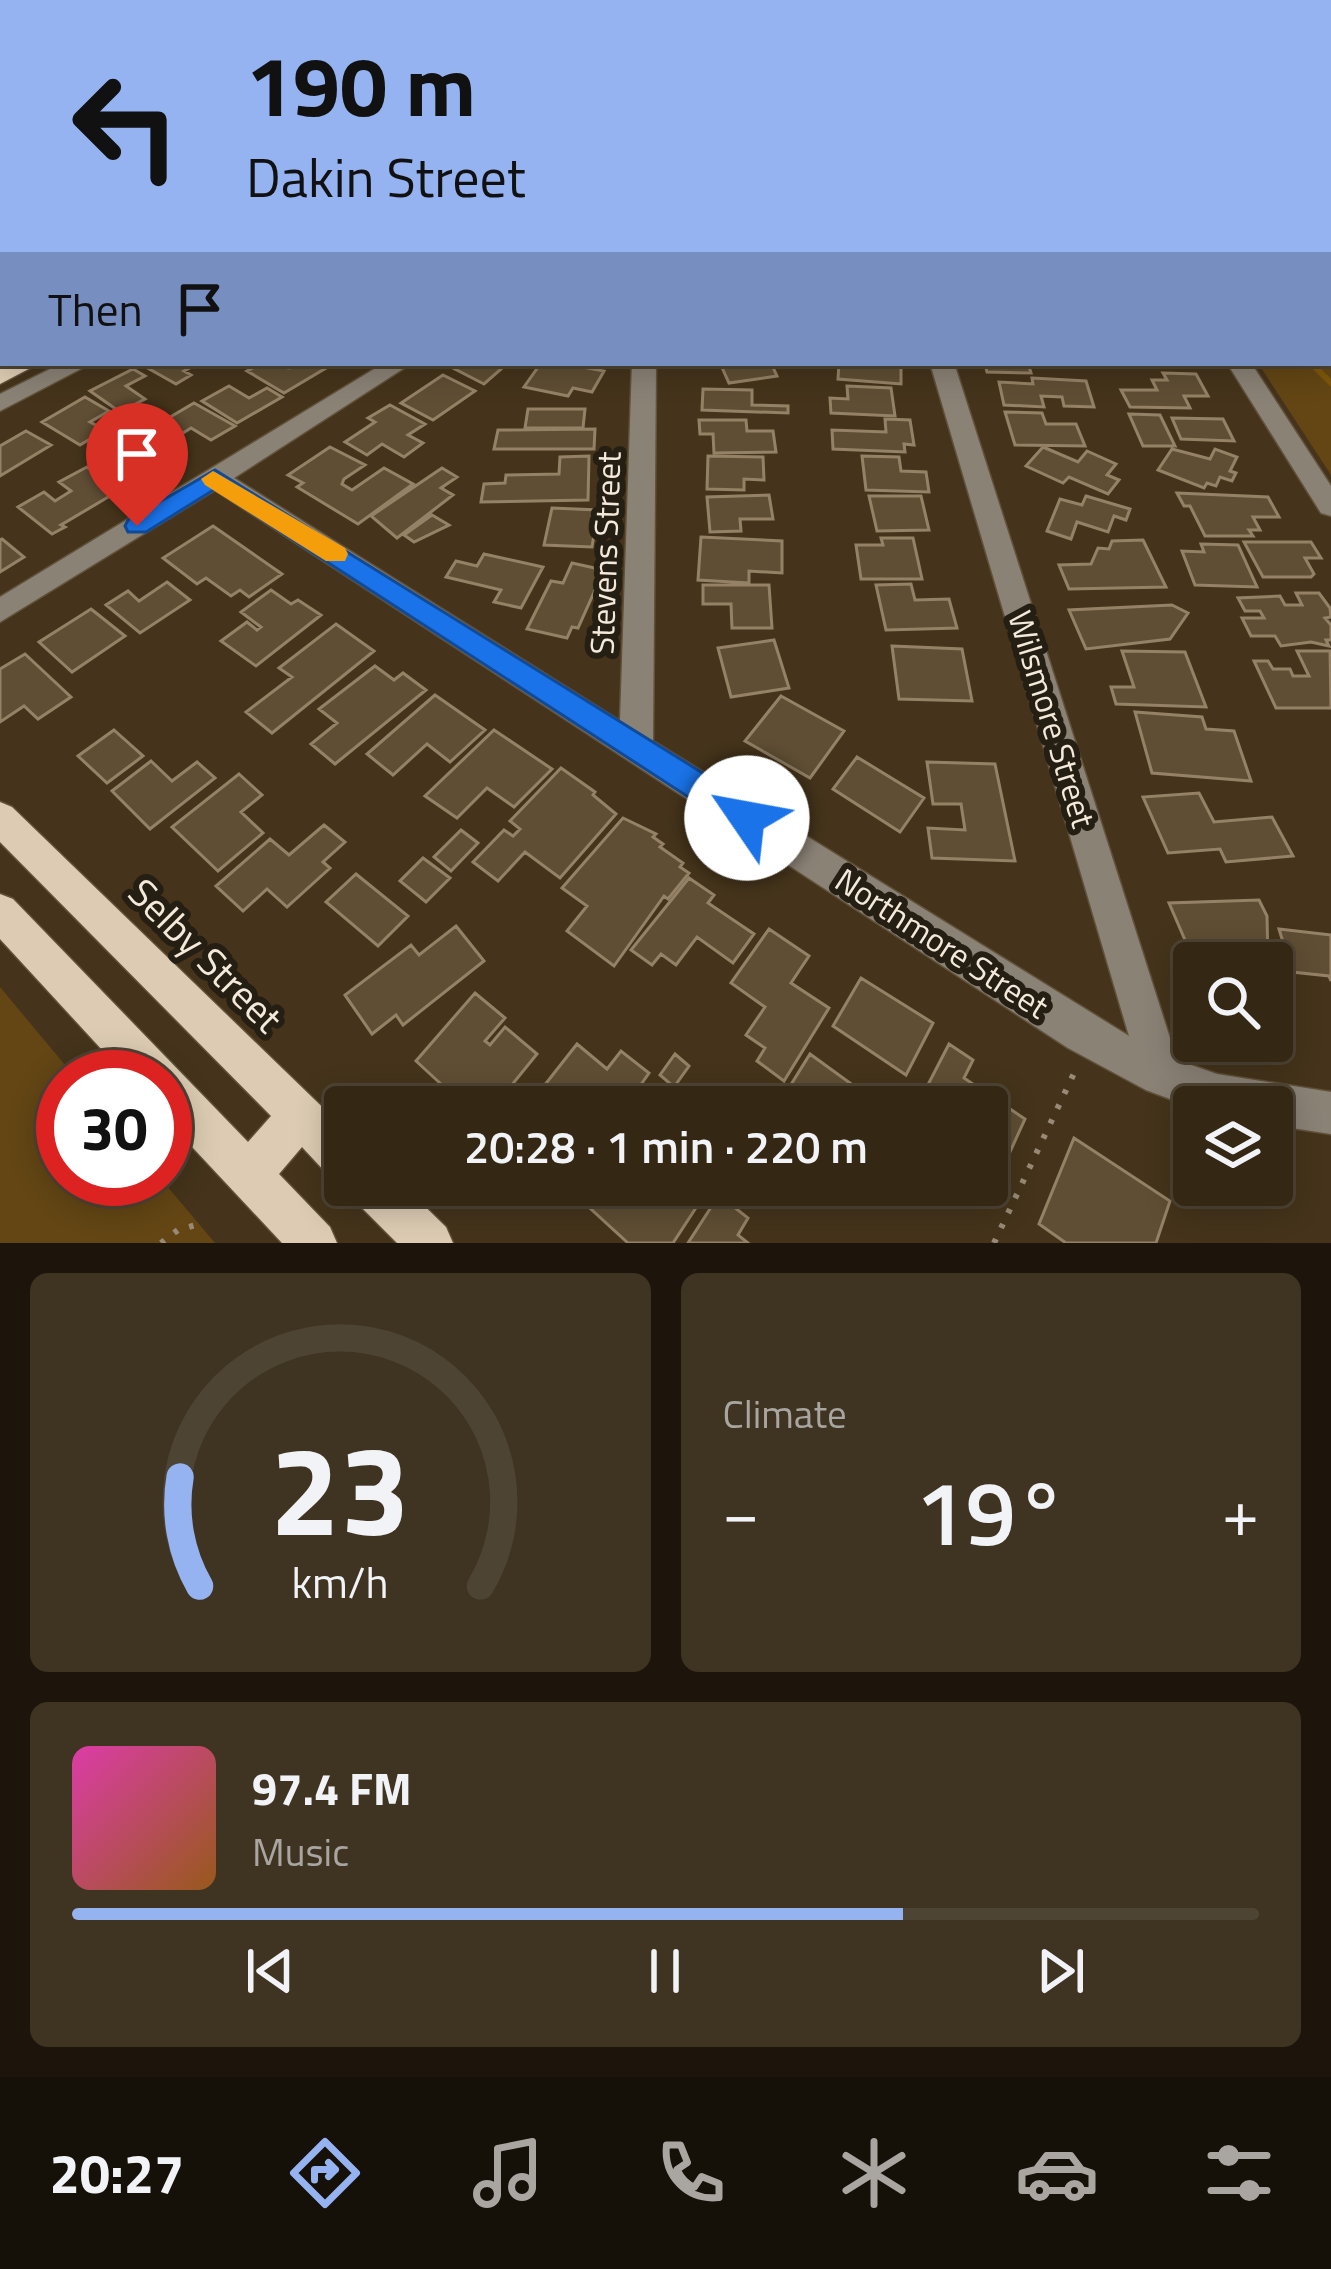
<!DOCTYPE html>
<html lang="en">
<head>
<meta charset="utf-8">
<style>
	body { margin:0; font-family:"Titillium Web",sans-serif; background:#3f3322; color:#f1f3f6; height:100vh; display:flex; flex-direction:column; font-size:45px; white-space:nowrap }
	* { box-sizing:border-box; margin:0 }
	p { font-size:39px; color:#a9a5a0 }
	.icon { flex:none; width:66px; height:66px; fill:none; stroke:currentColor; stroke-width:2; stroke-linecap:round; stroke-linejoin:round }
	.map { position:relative; height:1243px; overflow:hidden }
	.drawer { display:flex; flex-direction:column; gap:30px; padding:30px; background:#1d150b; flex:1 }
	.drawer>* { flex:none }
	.guide { position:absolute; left:0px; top:0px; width:1332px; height:366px; box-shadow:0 6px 30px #0003,0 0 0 3px #4e4434; background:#95b2f1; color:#111; overflow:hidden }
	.buttons { position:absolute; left:1173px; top:942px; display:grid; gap:24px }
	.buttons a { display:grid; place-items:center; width:120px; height:120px; border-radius:12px; background:#342714; box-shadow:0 6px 30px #0003,0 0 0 3px #4e4434; font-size:60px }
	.speed { position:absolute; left:36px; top:1050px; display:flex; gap:24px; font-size:60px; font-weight:700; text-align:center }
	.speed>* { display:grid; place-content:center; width:156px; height:156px; border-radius:50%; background:#342714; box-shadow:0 6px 30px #0003,0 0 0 3px #4e4434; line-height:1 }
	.speed .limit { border:18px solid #d22; background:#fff; color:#111 }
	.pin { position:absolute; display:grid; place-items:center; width:102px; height:102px; color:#fff; margin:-123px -51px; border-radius:50% 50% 50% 0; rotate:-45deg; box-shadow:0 0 12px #0007 }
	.pin .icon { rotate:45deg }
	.me { position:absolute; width:132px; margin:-66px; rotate:303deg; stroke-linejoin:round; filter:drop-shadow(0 0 9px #0008) }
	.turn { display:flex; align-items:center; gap:42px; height:252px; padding:0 48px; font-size:54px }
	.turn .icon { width:156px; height:156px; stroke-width:2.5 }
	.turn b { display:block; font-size:84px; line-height:102px }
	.then { display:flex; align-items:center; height:114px; padding:0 48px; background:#0003; gap:24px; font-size:45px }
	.big { font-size:90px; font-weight:600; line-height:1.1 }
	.drawer .tile { flex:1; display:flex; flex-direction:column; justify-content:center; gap:18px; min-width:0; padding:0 42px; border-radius:18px; background:#3f3322 }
	.drawer .dial { align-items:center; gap:0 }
	.dial svg { height:312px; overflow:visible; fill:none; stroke:#4e4434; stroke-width:7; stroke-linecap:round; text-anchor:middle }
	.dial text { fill:#f1f3f6; stroke:none }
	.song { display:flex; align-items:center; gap:36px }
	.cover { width:144px; height:144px; border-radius:18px; background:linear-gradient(135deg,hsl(320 70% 55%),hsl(30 70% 35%)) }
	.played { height:12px; border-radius:6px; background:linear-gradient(90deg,#95b2f1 70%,#4e4434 70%) }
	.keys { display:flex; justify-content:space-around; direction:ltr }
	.heat { display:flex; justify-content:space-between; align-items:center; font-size:66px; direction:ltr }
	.drawer .tiles { flex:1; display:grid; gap:30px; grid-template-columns:1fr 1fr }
	.tile:last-child { grid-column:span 2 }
	.trip { position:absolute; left:324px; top:1086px; width:684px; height:120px; border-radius:12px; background:#342714; box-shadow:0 6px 30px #0003,0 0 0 3px #4e4434; font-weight:600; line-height:120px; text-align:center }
	.dock { display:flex; height:192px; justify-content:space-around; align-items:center; background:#151008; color:#a9a5a0 }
	.dock .icon { width:84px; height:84px }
	.dock .active { color:#95b2f1 }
	.dock b { font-size:54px; color:#f1f3f6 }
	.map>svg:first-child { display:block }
</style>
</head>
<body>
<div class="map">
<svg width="1331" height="1243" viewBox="0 0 1331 1243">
	<rect width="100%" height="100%" fill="#45341b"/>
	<path fill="#634614" d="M1329,171l2,2v302l-73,-112h71z
		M0,987l75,90h-12v102h98l54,64h-215z"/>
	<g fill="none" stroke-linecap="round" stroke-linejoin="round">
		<path stroke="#7d560a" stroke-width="6" d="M1311,363l20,20"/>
	</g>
	<path fill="#5f4e34" stroke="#958266" stroke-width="3" d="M149,363l13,2 37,-2 -15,8 7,4 -15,9 -32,-18z
		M262,363l27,5 27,-5 10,5 -42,25 -37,-22z
		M464,363h44l-24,21 -29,-15z
		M541,363h20l43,8 -12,21 -19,-4 -5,8 -44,-9z
		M720,363h51l6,13 -48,7z
		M839,363h62v21l-63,-5z
		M1028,363l3,10 -44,-1 -2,-8z
		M133,369l12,7 -19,10 19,13 -25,13 -30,-21z
		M1163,373l33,1 12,22h-24l6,12 -60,-1 -9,-17h36l-5,-10h15z
		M443,375l32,16 -42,29 -32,-17z
		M1032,378l54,3 8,26 -30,-1 -2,-9 -21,-1 3,11 -40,-2 -5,-23 34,2z
		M229,386l20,12 18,-10 15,9 -45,26 -35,-22z
		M847,386l44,2 4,28 -64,-3 -1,-15 18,1z
		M703,389l49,1v15l36,1v7l-86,-3z
		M85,397l24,14 -19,11 15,8 -25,15 -38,-23z
		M194,403l41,23 -24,14 -20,-12 -16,10 -20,-12z
		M390,405l35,19 -17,11 15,8 -19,14 -22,-13 -15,11 -22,-13 30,-20 -7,-4z
		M528,409h57l-2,19h-58z
		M1005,412l37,1 4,11h30l9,22 -70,-1z
		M1129,414l31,1 15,31h-32z
		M1172,418l51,1 11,22 -53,-2z
		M885,419l25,1 4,25 -10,-1 1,8 -72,-3 -1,-19 54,2z
		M699,420h47l1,11h26l3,21 -62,1 -1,-19h-13z
		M595,429l-1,20h-100l4,-19z
		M26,431l25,14 -51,31v-30z
		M137,442l14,9 10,-6 20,13 -49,30 -34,-23z
		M330,447l35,18 -21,14 -2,5 10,6 32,-22 29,16 -55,40 -61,-37 6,-4 -15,-8z
		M1043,447l35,15 9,-11 29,13 -9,11 12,5 -11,14 -39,-17 -6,6 -37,-17z
		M1172,449l38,10 5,-10 22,8 -7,14 6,2 -4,8 -12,-4 -4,9 -9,-3 -3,5 -46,-18z
		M589,456l-1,44 -107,2 3,-18 21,-1 1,-8 53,-1 1,-17z
		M708,456l55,1 1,23 -20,-1v11l-37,-1z
		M862,456l37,1 2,14 25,1 3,20 -63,-2z
		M87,467l33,23 -59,35 4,2 -13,7 -34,-27 26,-15 11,9 16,-10 -12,-9z
		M442,468l15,9 -16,11 12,7 -56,43 -26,-22z
		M1177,493l91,4 11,20h-26l7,13h-11l4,6h-48l-15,-30h-6z
		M769,495l4,24h-33l1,12 -31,1 -3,-35z
		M869,496h52l8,34 -52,1z
		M1086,496l44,13 -4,11 -12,-4 -6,16 -31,-10 -6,17 -24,-8 13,-32 22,6z
		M552,508l46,2 -6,37 -48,-2z
		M432,515l17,10 -35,17 -10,-7z
		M213,526l69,48 -33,23 -9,-7 -9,6 -25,-18 -9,6 -34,-26z
		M701,537l81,4v32l-33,-2v12l-51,-3z
		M881,538h32l9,41h-61l-5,-34h27z
		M2,539l22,18 -24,15v-32z
		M1143,540l23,47 -97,2 -10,-24 32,-1 7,-16 11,1 3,-8z
		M1244,542h67l10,16h-16l9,16 -3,3h-48z
		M1201,544l37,1 19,42 -62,-2 -13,-34 22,1z
		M484,554l59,13 -22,41 -27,-6 7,-12 -55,-13 10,-16 21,5z
		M572,563l32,7 -26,58 -6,-1 -5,11 -40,-9 24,-48 12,2z
		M167,582l23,18 -50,33 -34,-28 22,-14 11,10z
		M911,584l4,16 34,-1 8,29 -71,2 -10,-45z
		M703,585h66l3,43h-40l-1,-24h-28z
		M271,590l20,14 7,-4 23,15 -65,51 -35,-25 26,-19 10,8 4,-3 -20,-15z
		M1296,593h23l11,15 1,9 -6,1 6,7v15h-5l3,6 -18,-4 -30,4 -6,-10h-24l-9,-18h22l-4,-7h-15l-7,-13 42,-2 5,9h17z
		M1172,605l16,8 -18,26 -84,10 -17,-39z
		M91,609l34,27 -53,36 -33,-30z
		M336,624l38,27 -102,82 -26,-21 46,-35 -13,-9z
		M774,640l15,48 -58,9 -13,-49z
		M892,646l70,3 10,52 -73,-2z
		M1122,651l63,1 21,55 -90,-3 -5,-17h23z
		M1297,651h33l1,57h-55l-22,-47h14l5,8h17l3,7h16z
		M25,654l46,43 -33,22 -14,-13 -24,16v-53z
		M375,666l19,14 9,-7 23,17 -91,74 -24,-20 26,-21 -18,-14z
		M435,695l50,35 -35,32 -23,-18 -34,31 -26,-21z
		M781,696l63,35 -34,47 -65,-37z
		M1135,712l67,5 4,12 28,2 17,50 -99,-8z
		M114,730l29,26 -36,27 -29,-27z
		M494,730l58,39 -38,38 -27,-19 -30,30 -32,-22z
		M857,757l67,41 -24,34 -67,-43z
		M151,761l21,20 25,-19 18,16 -65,51 -38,-38z
		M927,762l68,2 20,97 -83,-3 -4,-30 37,2 -4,-26h-28z
		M561,768l34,24 -2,3 23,19 -56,64 -35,-26 -27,29 -25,-19 31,-32 9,6 7,-7 -10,-8z
		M239,774l23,21 -21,17 22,21 -45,38 -46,-44z
		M1199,793l15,29 58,-5 21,39 -67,6 -6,-13 -52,4 -25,-56z
		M623,818l33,16 -3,3 10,7 -3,3 23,16 -3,4 9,6 -21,26 -4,-3 -50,70 -47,-35 20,-25 -25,-18z
		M324,825l21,17 -22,20 7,6 -43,39 -20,-18 -24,22 -27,-25 54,-47 19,16z
		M461,830l17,13 -27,28 -17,-14z
		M423,858l27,20 -24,24 -26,-21z
		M356,874l52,42 -30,30 -52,-44z
		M689,878l25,17 -6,8 46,31 -21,29 -36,-26 -21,28 -15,-11 -9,11 -21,-15z
		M1259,900l8,16 1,47h-74v12l-3,-21 -22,-51z
		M456,926l28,35 -81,64 -7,-10 -24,19 -27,-39 66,-50 8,10z
		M769,929l40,27 -18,27 38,25 -45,73 -27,-20 8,-13 -19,-13 19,-28 -34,-24z
		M1279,929l52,6v46l-2,-5 -37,-4z
		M861,978l72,45 -27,52 -73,-49z
		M475,993l30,25 -20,23 5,4 15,-18 32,27 -39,48 -6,-6 -9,11h-17l-50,-46z
		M577,1044l30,25 14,-18 28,22 -24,34h-81l-8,-11z
		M949,1044l24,16 -9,18 61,41 -31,68 -7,-5v-75h-61l-7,-5z
		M675,1054l14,12 -15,21 -14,-12z
		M810,1054l73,53h-106z
		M1074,1138l96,63 -14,42h-90l-27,-19z
		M590,1185h99l14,12 -30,46h-45l-48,-44z
		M719,1195l29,23 -10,17 10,8h-60z"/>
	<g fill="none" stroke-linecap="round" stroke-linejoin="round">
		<g stroke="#61513a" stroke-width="3">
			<path id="minor" d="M13,0h20l2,3h-20z
				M157,0h21l2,3h-21z
				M302,0h22l2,3h-22z
				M447,0h23l2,3h-23z
				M553,0h19l-21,3z
				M590,0h24l2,3h-24z
				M664,0h18l-20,3z
				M1161,0h26l2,3h-26z
				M1329,9h2l-2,9z
				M1329,66l2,1v11l-2,-1z
				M1329,158h2v12h-2z
				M62,363h30l-92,48v-17z
				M384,363h28l-178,115 386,243 12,-358h24l-3,378 476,295 -199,-673h24l223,697 40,14 114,18v42l-59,-9v-18l-78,1 -48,-18 -78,-42 -853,-558 -215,132v-25z
				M1227,363h24l80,123v30l-10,-3z"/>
		</g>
		<g stroke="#61513a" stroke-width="3">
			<path id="major" d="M702,0h19l-21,3z
				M741,0h18l-20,3z
				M3,332v14l-3,1v-14z
				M10,363h30l-40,21v-16z
				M0,802l12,5 333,322v53l-16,-6 -27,-29 -23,27 51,53 7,16h-55l-117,-125v-41h-38l-127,-138v-45l13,5 235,243 23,-26 -271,-274z
				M349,1185h54l43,42 7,16h-56l-42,-42z"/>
		</g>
		<path stroke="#988a76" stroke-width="3" stroke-dasharray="1.5 4.5" stroke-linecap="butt" d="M787,0l12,3"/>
		<path stroke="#988a76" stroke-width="6" stroke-dasharray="4.5 12" stroke-linecap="butt" d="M161,1243l17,-13 21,-6
			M994,1243l82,-174"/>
		<use href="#minor" fill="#8b8276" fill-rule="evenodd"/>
		<use href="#major" fill="#ddccb3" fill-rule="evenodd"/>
	</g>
	<path fill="#1a73e8" stroke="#114b97" stroke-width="3" d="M215,470l544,338 4,10 -4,10 -12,4 -11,-4 -521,-339 -69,43h-18l-3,-6 3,-6z"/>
	<path fill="#f59e0b" d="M213,471l132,77 3,6 -3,7h-19l-121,-76 -4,-6z"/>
	<g text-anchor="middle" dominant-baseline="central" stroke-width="12" stroke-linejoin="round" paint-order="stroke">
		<g font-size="33" fill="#f4eadb" stroke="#251e12">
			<text transform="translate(605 553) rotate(-88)">Stevens Street</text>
			<text transform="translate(1052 719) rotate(73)">Wilsmore Street</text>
			<text transform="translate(942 943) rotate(33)">Northmore Street</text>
		</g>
		<g font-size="39" fill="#f4eadb" stroke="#251e12">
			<text transform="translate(206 955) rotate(45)">Selby Street</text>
		</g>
	</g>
</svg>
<div class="buttons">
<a><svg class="icon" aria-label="search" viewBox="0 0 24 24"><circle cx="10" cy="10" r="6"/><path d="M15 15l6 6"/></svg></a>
<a><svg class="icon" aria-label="layers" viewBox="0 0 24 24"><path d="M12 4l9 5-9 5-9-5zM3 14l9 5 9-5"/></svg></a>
</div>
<div class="speed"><div class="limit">30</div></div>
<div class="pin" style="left:137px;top:526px;background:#d93025"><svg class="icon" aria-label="arrive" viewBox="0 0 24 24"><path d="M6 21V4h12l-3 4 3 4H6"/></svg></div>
<svg class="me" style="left:747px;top:818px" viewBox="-20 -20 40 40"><circle r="19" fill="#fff"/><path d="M0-13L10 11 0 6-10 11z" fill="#1a73e8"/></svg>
<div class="trip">20:28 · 1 min · 220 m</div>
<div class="guide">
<div class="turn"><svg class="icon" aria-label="left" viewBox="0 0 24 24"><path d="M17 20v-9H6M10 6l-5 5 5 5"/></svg><div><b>190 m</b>Dakin Street</div></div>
<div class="then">Then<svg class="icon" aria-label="arrive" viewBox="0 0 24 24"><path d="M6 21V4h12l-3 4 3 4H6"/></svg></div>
</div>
</div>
<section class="drawer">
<div class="tiles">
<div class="tile dial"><svg viewBox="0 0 100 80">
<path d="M14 69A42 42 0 1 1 86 69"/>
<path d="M14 69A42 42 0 0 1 9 41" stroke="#95b2f1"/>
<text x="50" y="56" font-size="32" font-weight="700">23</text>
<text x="50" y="72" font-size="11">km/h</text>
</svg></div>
<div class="tile"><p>Climate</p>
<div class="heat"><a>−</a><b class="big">19°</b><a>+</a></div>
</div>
<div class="tile">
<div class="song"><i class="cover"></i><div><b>97.4 FM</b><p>Music</p></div></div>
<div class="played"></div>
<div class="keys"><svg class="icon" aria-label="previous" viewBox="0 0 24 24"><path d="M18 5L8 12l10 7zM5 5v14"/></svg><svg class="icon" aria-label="pause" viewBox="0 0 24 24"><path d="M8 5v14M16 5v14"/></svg><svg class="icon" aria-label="next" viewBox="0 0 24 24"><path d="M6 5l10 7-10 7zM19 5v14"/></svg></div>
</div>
</div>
</section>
<nav class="dock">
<b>20:27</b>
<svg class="icon active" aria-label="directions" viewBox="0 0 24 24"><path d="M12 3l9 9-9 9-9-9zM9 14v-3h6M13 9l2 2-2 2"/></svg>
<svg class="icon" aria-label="music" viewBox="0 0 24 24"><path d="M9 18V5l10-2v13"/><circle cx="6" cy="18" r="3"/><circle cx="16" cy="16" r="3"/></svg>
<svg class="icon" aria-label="phone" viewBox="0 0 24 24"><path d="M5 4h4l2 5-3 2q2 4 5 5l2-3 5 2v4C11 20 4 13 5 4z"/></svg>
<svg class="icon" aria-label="climate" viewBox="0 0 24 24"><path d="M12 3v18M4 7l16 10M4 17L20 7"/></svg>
<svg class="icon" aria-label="car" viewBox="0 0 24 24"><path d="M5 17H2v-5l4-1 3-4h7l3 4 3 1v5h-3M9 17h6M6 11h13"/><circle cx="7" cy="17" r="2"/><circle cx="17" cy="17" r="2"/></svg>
<svg class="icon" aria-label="filters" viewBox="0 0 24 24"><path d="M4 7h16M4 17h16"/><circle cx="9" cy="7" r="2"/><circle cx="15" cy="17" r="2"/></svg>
</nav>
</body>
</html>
